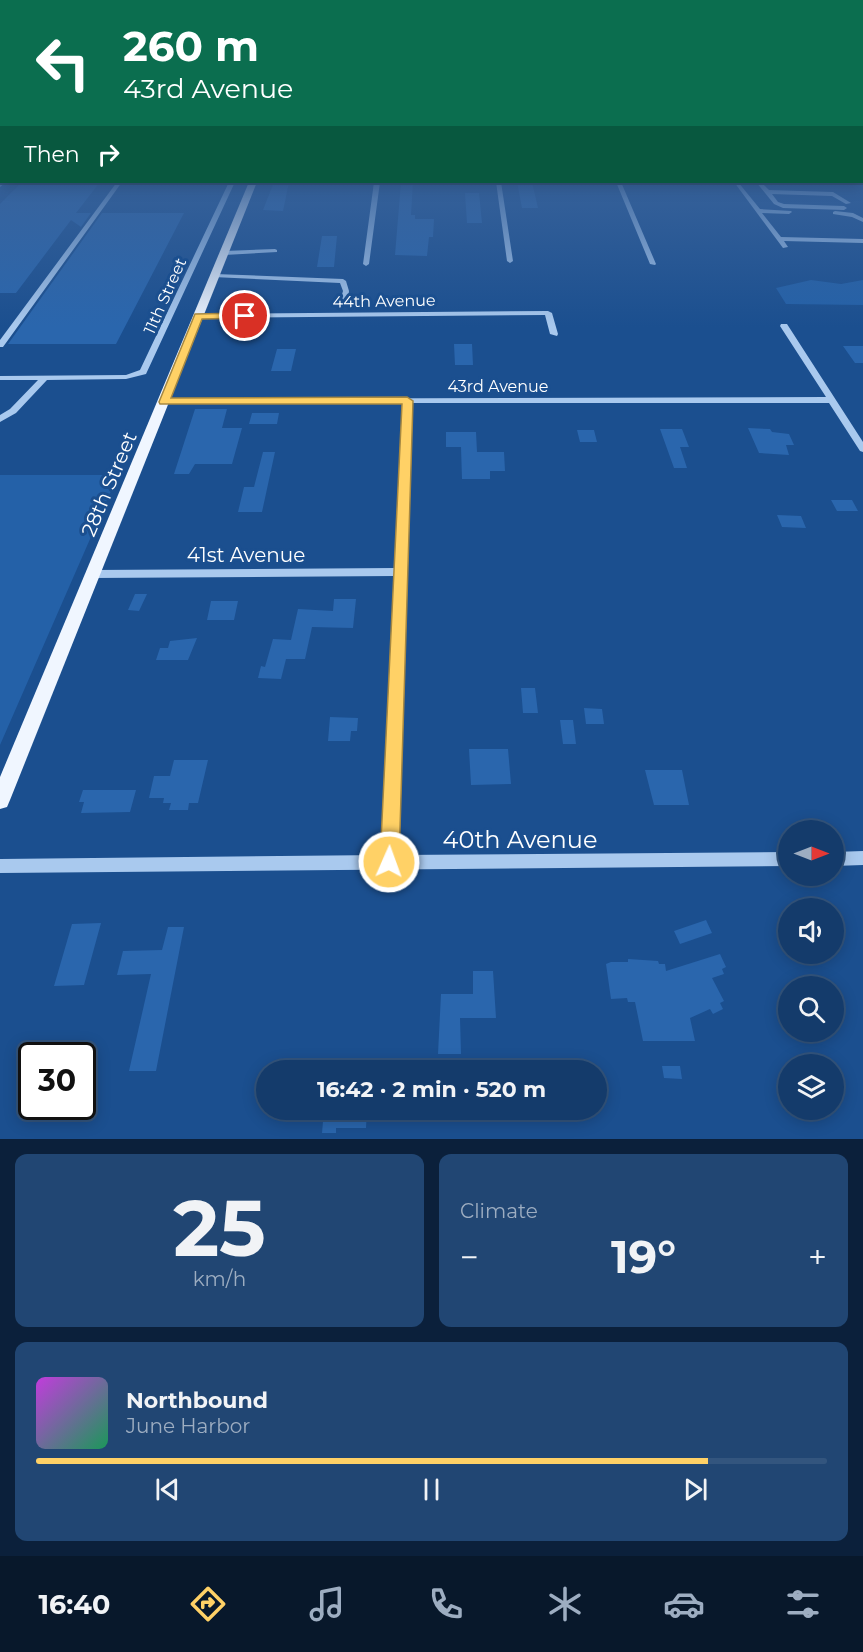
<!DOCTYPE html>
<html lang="en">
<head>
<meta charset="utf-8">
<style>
	body { margin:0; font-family:Montserrat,sans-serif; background:#214673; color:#f1f3f6; height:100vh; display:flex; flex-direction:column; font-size:22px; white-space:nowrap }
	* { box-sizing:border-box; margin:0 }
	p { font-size:20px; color:#9dadc1 }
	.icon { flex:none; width:33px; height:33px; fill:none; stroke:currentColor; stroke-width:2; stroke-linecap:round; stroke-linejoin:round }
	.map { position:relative; height:1139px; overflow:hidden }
	.sheet { display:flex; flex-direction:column; gap:15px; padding:15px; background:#0b203b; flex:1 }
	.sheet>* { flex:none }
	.banner { position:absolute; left:0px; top:0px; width:864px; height:183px; box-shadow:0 3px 15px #0003,0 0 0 2px #33557e; background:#0b6e4f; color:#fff; overflow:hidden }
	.needle { width:39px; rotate:90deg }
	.controls { position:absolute; left:778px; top:820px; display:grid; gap:12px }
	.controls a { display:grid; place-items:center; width:66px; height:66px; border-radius:50%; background:#143b6b; box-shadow:0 3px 15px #0003,0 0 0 2px #33557e; font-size:30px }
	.speed { position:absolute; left:18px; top:1042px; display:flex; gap:12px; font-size:30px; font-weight:700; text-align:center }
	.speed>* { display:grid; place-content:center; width:78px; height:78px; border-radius:50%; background:#143b6b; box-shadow:0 3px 15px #0003,0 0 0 2px #33557e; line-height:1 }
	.speed .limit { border:3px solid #111; border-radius:9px; background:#fff; color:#111 }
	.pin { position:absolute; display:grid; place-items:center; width:51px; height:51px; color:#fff; margin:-26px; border:3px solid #fff; border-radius:50%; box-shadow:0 2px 6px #0007 }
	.me { position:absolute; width:66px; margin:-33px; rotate:2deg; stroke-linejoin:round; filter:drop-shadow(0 0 4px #0008) }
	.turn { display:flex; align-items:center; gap:21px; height:126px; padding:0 24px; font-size:27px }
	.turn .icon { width:78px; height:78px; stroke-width:2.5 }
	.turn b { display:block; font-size:42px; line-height:51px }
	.then { display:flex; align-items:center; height:57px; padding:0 24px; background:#0003; gap:12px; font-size:22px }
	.big { font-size:45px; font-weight:700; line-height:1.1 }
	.sheet .tile { flex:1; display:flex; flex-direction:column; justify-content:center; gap:9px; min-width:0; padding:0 21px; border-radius:12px; background:#214673 }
	.sheet .dial { align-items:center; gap:0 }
	.dial b { font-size:78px; line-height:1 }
	.song { display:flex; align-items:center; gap:18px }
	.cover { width:72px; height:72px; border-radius:9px; background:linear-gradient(135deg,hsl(290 70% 55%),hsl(150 70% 35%)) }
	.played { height:6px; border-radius:3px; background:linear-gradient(90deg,#ffd166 85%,#33557e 85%) }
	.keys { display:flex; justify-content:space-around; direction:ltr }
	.heat { display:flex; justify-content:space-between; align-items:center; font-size:33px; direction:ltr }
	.sheet .tiles { flex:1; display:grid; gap:15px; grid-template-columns:1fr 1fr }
	.tile:last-child { grid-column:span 2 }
	.trip { position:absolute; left:256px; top:1060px; width:351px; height:60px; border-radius:30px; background:#143b6b; box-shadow:0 3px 15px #0003,0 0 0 2px #33557e; font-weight:700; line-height:60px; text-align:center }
	.tabs { display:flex; height:96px; justify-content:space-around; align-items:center; background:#08182b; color:#9dadc1 }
	.tabs .icon { width:42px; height:42px }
	.tabs .current { color:#ffd166 }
	.tabs b { font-size:27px; color:#f1f3f6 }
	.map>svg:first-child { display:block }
</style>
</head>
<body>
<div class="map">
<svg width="863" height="1139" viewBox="0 0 863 1139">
	<rect width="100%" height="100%" fill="#1b4f8f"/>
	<path fill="#2461a8" d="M811,280l30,4 22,-4v25l-77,-1 -10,-16z
		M118,475l-118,270v-270z"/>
	<path fill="#2a66ad" d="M22,182h78l-24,31h15l-10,14 -10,-7 -55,73h-16v-89z
		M274,182h15l-6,29 -20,-1z
		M401,182h12l-2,33h4v4h19l-1,18h-4l-2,19 -32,-1z
		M517,182h15l6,26h-16z
		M465,193h14l3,30h-15z
		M102,213h82l-68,131h-108z
		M322,236h15l-3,31h-17z
		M454,344h18l1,21h-18z
		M843,346h20v17h-8z
		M277,349h19l-5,22h-20z
		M195,409h32l-5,19h20l-10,36h-37l-6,10h-15z
		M252,413h27l-2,11h-28z
		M748,428l22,1 2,3 17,2 5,11h-8l3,10 -30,-2z
		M660,429h22l7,18h-9l7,21h-13z
		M577,430h17l3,12h-17z
		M446,432h30l1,20h27l1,19h-15v8h-28l-1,-32h-15z
		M263,452h12l-13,60h-24l6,-25h10z
		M831,500h21l6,11h-21z
		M777,515l24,1 5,12 -24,-1z
		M135,594h12l-8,17 -11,-1z
		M334,599h22l-3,29 -41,-1 -7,32h-19l-5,20 -23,-1 3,-12 4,1 8,-28 18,1 7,-31 35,2z
		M211,601h27l-4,19h-27z
		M197,638l-9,22h-32l4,-12h8l2,-7z
		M521,688h14l3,25h-15z
		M584,708l18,1 2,15h-18z
		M330,717l28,1 -1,13h-6l-1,10h-22z
		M560,720h13l3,24h-13z
		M469,749h39l3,35 -40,1z
		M174,760h34l-10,43h-9l-1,7h-19l2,-7h-8l1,-5h-15l5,-22h16z
		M645,770h37l7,35h-35z
		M83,790h53l-6,22 -49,1 3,-11h-5z
		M706,920l6,13 -32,11 -6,-13z
		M101,923l-17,62 -30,1 18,-62z
		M168,927h16l-28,144h-27l22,-97 -34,1 6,-24 39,-1z
		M720,954l6,13 -4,2 2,5 -12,4 12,23 -4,2 3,6 -10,5 -3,-5 -20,9 5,23h-52l-8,-39h-7l-1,-4 -16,1 -5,-35 5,-2h17v-3l30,2 1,3h6l1,7z
		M473,971h20l3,47h-36l1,36h-23l3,-60h32z
		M662,1066h18l2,13 -18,-1z
		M324,1110h43l-1,18h-30v5h-14z"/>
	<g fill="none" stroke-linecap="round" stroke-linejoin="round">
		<path fill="#a9c9ee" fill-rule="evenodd" d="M862,170h1v4h-1z
			M2,181l4,1 -6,5v-5z
			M117,182h5l-119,165h-3v-7z
			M229,182h6l-89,192 -20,5 -79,1 -31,33 -16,9v-7l10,-6 28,-29h-38v-4l126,-1 14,-5z
			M374,182h6l-11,82 -3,2 -3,-2z
			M496,182h5l12,79 -3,2 -3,-2z
			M616,182h5l35,82 -1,1 -5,-1z
			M734,182h4l22,27 31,2 1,1 -3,2 -27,-1 19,24 82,2v4l-79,-2 4,6 -5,1z
			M756,182h5l8,8 64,2 18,11 -5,1 -14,-8 -60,-2 6,8 6,2 60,2 3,2 -3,2 -61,-2 -9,-4z
			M835,211l18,2 10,5v4l-11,-5 -19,-3v-2z
			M275,249l2,1v2l-53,3 -3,-2 3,-2z
			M215,274l128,5 3,2 3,10 -2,14 -4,2 -4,-2 4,-14 -3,-8 -127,-6 -1,-1z
			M548,311l4,2 6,21 -1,2 -7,-2 -5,-19 -347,3 -4,-2 4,-2z
			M781,324h6l76,118v10l-3,-1 -31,-48h-418l-15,452 393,-3v14l-789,7v-14l382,-4 13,-279 -303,2 -4,-1 -1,-3 1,-3 4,-1 303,-2 8,-165 -239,1 -4,-3 1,-2 665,-2 -46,-71z
			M863,851v14l-29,1v-14z"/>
		<path fill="#f0f6ff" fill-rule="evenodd" d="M249,182h8l-247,618 -3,7 -7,2v-32z"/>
	</g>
	<linearGradient id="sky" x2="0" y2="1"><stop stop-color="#0f2b4f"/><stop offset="0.51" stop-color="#39639b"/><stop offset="1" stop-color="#39639b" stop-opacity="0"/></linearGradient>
	<rect width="863" height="327" fill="url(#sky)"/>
	<path fill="#ffd166" stroke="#a68842" stroke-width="1.5" d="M245,313l3,1v4l-46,1 -31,79 236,-1 6,4 -14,461 -3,7 -7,3 -6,-3 -3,-7 22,-458h-242l-1,-2 36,-88z"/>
	<g text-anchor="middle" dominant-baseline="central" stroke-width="6" stroke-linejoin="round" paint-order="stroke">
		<g font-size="16" fill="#fff" stroke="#1b4f8f">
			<text transform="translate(165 296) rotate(-66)">11th Street</text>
			<text transform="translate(384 301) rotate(-1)">44th Avenue</text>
			<text x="498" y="386">43rd Avenue</text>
		</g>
		<g font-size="20" fill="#fff" stroke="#1b4f8f">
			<text transform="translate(109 484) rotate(-67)">28th Street</text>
			<text x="246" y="555">41st Avenue</text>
		</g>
		<g font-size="24" fill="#fff" stroke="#1b4f8f">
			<text x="520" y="839">40th Avenue</text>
		</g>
	</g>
</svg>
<div class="controls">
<a><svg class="needle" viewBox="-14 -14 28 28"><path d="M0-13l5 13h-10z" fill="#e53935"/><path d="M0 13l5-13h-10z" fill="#9dadc1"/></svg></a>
<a><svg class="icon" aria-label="sound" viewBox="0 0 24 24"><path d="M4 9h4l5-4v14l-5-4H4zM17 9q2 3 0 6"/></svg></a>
<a><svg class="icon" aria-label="search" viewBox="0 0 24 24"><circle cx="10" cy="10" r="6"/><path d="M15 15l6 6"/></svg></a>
<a><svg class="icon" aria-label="layers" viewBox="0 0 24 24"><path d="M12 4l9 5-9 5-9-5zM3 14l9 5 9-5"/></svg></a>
</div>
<div class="speed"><div class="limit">30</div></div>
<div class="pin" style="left:245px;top:316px;background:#d93025"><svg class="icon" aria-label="arrive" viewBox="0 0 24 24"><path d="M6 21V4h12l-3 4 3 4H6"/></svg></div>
<svg class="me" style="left:389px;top:862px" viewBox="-20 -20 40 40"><circle r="17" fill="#ffd166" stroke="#fff" stroke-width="3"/><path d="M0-11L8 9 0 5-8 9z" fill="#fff"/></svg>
<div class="trip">16:42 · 2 min · 520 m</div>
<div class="banner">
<div class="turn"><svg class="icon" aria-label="left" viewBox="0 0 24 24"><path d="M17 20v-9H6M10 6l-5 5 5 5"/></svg><div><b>260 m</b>43rd Avenue</div></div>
<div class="then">Then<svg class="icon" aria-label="right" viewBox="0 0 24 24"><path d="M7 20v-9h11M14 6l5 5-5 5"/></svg></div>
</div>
</div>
<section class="sheet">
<div class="tiles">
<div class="tile dial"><b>25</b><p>km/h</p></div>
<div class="tile"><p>Climate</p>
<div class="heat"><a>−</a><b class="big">19°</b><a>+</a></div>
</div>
<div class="tile">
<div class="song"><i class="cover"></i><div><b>Northbound</b><p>June Harbor</p></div></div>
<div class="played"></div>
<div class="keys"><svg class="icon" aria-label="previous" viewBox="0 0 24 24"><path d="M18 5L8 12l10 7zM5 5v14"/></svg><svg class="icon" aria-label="pause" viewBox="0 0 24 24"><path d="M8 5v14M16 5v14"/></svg><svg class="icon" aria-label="next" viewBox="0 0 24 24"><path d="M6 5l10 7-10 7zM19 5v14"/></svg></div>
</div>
</div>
</section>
<nav class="tabs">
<b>16:40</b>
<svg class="icon current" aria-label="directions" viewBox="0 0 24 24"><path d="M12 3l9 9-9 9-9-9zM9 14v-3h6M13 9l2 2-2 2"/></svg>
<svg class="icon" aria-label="music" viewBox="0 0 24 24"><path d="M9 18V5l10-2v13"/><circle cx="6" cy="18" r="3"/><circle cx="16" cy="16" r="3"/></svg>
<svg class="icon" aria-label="phone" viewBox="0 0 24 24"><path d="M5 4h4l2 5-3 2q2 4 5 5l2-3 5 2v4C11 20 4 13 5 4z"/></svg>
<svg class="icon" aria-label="climate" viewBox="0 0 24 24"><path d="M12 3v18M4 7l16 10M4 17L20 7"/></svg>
<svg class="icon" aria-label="car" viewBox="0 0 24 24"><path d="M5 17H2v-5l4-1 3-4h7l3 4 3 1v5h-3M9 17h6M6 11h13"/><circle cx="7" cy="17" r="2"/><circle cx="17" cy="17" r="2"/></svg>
<svg class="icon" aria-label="filters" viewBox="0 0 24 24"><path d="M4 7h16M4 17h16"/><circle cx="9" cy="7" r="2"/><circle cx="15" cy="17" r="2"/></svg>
</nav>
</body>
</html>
